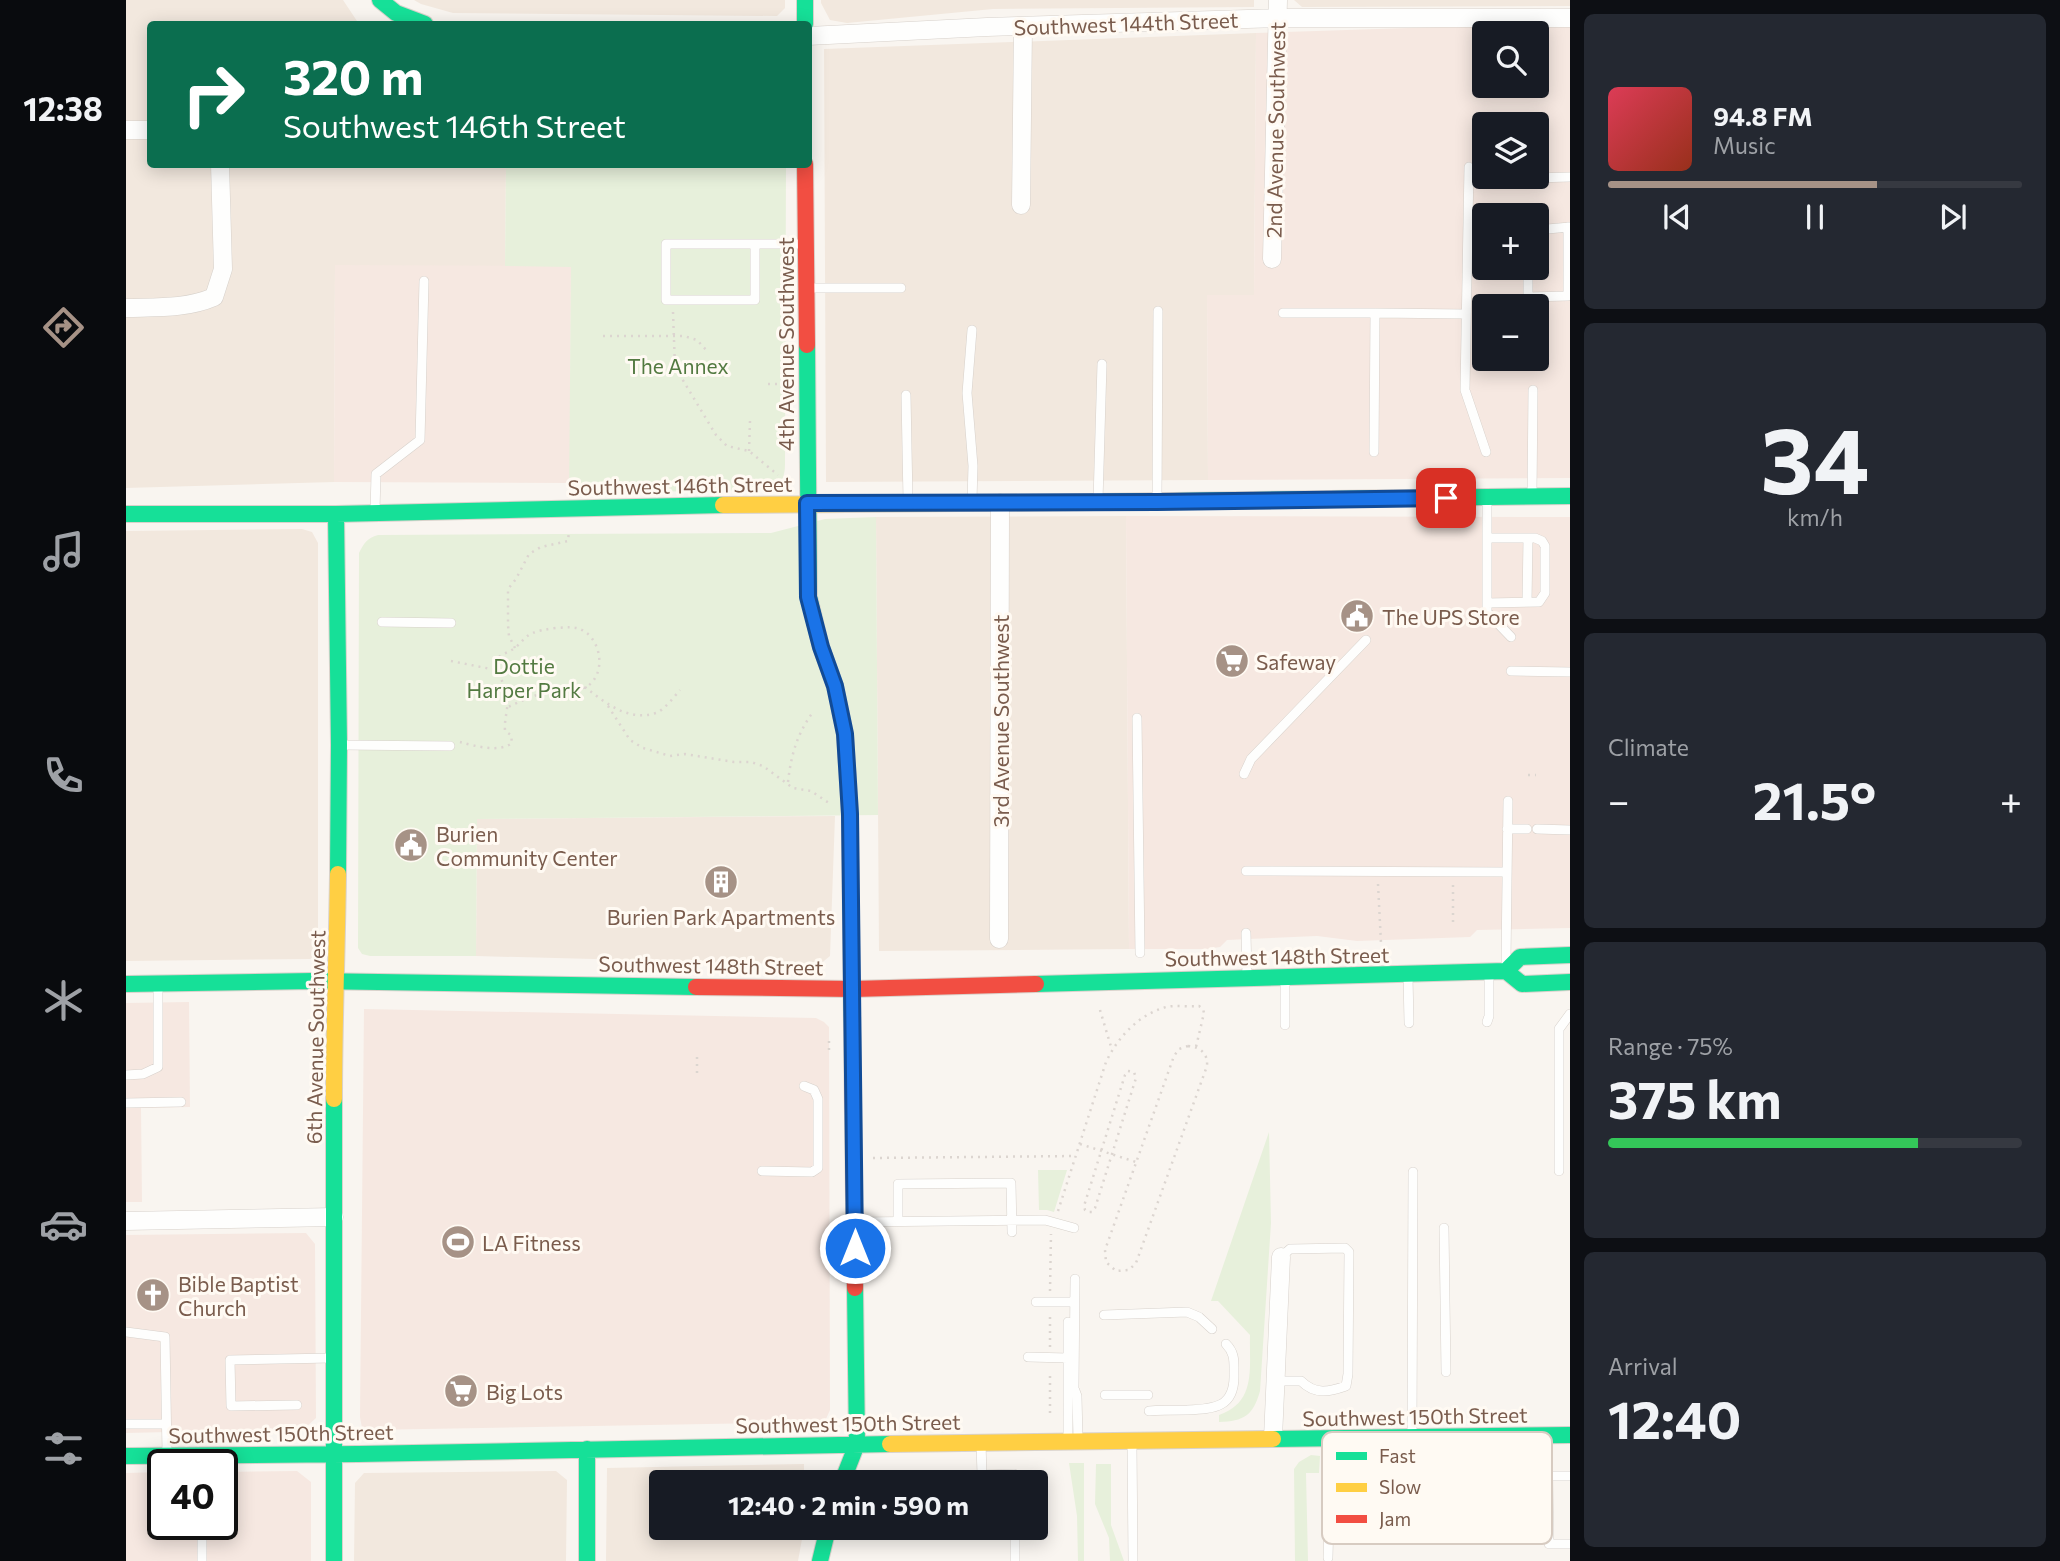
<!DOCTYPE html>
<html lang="en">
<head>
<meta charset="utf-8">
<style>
	body { margin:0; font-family:Commissioner,sans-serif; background:#242831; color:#f1f3f6; height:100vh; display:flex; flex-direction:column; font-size:26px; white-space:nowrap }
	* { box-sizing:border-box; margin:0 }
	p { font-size:23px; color:#9ea1a6 }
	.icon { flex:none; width:38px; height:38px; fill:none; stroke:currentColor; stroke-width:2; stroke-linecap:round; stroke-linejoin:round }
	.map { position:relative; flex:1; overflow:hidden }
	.sheet { display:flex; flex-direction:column; gap:14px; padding:14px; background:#0d0f14; width:490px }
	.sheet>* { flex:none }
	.guide { position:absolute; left:21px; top:21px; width:665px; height:147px; border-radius:7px; box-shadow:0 4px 18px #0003; background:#0b6e4f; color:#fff; overflow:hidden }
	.controls { position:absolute; left:1346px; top:21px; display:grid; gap:14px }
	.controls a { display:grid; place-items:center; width:77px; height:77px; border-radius:7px; background:#171b24; box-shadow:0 4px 18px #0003; font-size:35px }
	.speed { position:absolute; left:21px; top:1449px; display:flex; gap:14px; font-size:35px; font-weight:700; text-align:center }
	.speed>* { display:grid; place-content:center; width:91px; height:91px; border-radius:50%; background:#171b24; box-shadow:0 4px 18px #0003; line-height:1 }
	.speed .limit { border:4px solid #111; border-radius:10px; background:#fff; color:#111 }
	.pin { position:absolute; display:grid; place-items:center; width:60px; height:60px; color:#fff; margin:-30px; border-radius:14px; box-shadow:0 4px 10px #0006 }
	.me { position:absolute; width:77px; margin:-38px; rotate:0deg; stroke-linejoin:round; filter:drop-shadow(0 0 5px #0008) }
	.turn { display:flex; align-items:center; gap:24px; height:147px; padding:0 21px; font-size:32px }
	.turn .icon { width:91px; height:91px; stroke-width:2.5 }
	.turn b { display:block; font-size:49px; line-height:60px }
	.big { font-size:52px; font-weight:700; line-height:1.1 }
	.sheet .widget { flex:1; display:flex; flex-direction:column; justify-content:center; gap:10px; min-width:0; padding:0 24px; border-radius:10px; background:#242831 }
	.sheet .dial { align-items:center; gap:0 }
	.dial b { font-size:91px; line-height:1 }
	.song { display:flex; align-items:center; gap:21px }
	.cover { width:84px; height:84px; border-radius:10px; background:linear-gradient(135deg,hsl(350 70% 55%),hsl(10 70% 35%)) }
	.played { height:7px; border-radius:4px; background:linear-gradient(90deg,#a69286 65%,#363941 65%) }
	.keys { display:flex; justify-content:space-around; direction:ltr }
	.heat { display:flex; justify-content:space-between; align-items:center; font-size:38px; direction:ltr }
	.charge { height:10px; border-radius:5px; background:linear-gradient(90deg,#34c759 75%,#363941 0) }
	.trip { position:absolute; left:523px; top:1470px; width:399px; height:70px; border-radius:7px; background:#171b24; box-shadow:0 4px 18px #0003; font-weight:700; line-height:70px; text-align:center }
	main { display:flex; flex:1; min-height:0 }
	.tab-bar { display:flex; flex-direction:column; width:126px; justify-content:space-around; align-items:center; background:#090b0e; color:#9ea1a6 }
	.tab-bar .icon { width:49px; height:49px }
	.tab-bar .on { color:#a69286 }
	.tab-bar b { font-size:32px; color:#f1f3f6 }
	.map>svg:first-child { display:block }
</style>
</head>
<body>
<main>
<nav class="tab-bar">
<b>12:38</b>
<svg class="icon on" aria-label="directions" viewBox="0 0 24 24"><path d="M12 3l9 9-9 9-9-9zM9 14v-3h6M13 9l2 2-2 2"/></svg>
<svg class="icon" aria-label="music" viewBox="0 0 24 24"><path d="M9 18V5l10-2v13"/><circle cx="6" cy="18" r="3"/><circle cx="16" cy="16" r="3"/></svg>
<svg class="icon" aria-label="phone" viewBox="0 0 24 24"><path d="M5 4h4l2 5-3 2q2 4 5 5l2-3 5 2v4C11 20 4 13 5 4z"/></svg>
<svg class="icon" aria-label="climate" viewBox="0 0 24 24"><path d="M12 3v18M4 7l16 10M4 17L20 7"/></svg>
<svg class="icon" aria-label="car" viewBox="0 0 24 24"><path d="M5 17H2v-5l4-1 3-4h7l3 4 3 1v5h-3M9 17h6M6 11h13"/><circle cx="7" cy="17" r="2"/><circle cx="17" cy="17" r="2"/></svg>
<svg class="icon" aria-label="filters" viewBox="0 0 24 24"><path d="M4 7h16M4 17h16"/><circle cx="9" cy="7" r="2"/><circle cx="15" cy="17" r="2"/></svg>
</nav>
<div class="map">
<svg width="1444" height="1561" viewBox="0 0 1444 1561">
	<rect width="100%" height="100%" fill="#f9f5f0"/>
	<path fill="#f2e8de" d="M0,0h217l16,24h-209v140l356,1 -1,101h-170l-1,216 -208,6z
		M288,0h371v8l-8,8 -324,-3 -32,-9z
		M695,0h433v7l-261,2 -146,14 -17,-3 -9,-17z
		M1168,0h276v6l-268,1z
		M1130,33l-2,263h-47l1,184 -382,2 -2,-433z
		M1000,516l3,433 -250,2 -3,-434z
		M176,529l10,3 6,11v413l-8,3 -184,2v-430z
		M709,816l-5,140 -11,9 -343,-9 1,-137z
		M678,1464v18h-142v46h142l-6,33h-192l1,-93z
		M430,1471l11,9 -1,81h-212l1,-78 9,-10z"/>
	<path fill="#f6e8e1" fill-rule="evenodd" d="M1374,25h70v453l-362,2 -1,-185h47l2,-262zM1358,33h52v53h-52zM1358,124h52v53h-52zM1358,215h52v53h-52zM1358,306h52v53h-52z
		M209,265l236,1 -1,217 -236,-1z
		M1000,516l444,1v411l-93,2 -7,7 -113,4 -40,-5 -90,4 -7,7 -13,2h-78z
		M63,1002l1,105 -49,1 1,94h-16v-199z
		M238,1009l452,9 8,4 5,5 1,383 -4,9 -8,3 -451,8 -5,-2 -2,-11z
		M180,1233l9,11 1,174 -12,11 -178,4v-198z
		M171,1471l14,11v79h-185v-88l37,-1v52h59v-52z"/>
	<path fill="#e7f0db" d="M380,165h280l-1,299c0,12 -3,20 -13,26l-203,3 2,-226 -66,-1z
		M750,517l2,298 -401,4 -1,137h-106l-8,-2 -4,-6 1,-395c5,-10 8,-15 19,-18l393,-2 54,-14z
		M1143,1132l2,91 -11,168c-7,25 -16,30 -41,31v-7c38,-13 30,-48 31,-80l-32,-34h-7z
		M912,1170h29l-13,42 -7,-2h-8z
		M1185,1455l9,1 -1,17h-13l2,88h-13l-1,-92 5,-7z
		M943,1463h15v98h-6l-1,-45z
		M970,1464h15v61l13,36h-14l-1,-23 -14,-34z"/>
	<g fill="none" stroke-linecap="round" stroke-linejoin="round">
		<g stroke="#d7d1cb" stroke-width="10">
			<path id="lane" d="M1343,167l-4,223 21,62
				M1408,178l36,-1
				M1410,230l34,-3
				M629,244v56h-89v-56h138
				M1402,268v29l40,-1v-69
				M682,288h93
				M1157,313h92l-1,139
				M1249,313l91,1
				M846,330l-5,63 6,73 -1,35
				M780,395l2,106
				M1406,495l1,-105
				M1361,499v113l24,25
				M972,501l4,-137
				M1031,501l1,-190
				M249,512l1,-38 44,-34 4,-159
				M1361,538h48l7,3 3,5v47l-6,9 -52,1
				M1401,602l1,-63
				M256,622l69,1
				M1385,671l59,1
				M1011,718l3,235
				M214,745l110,1
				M1118,774l7,-15 115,-119
				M1381,829h20
				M1411,829l33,1
				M1120,871l260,1
				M1120,933l1,43
				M1380,962l2,-161
				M1282,976l1,47
				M1159,981v44
				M1361,1022l2,-6v-41
				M0,1075l17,-1 15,-7v-82
				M0,1103l55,-1
				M636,1171l50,1 6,-4v-69l-4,-9 -10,-4
				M1433,1171v-142l11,-15
				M772,1221v-37l113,-1 1,49
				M731,1222l188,-2 29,8
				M1318,1228l2,144
				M949,1279l-1,109 3,8 1,43
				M910,1302h34
				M978,1315l83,-3 12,5 13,12
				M0,1332l39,5 2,117
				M902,1357l40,1
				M1149,1381h26c14,14 28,11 45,5l2,-12 1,-122 -4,-4 -55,1 -9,8
				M979,1395h43
				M171,1405l-66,1 -1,-46 102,-2
				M1023,1411c12,-1 25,-1 38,-1 28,-1 48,-3 47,-36 0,-13 1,-21 -8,-30
				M0,1424h40
				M1286,1435l1,-263
				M942,1438v-116
				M1256,1439l1,38 137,-1v-39
				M855,1443l1,32 32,-1v8
				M1006,1444l1,117
				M1444,1476h-22l1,68h21
				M76,1524v37
				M889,1528v33
				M1202,1558l2,-81h53"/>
		</g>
		<g stroke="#d7d1cb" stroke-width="19">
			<path id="street" d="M682,36l179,-9 291,-9h292
				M0,130h24
				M895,205l2,-178
				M1146,259l6,-259
				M0,308c30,-1 60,1 88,-11l9,-28 -3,-105
				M873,939l1,-436
				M0,1221l208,-4
				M1147,1438l8,-181"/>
		</g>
		<g stroke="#d9d2cb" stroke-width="18">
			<path id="fast" d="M254,0l16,13 29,11
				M679,0v24
				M681,345l2,252 12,50 14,39 10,48 5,80 2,215
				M969,502l475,-6
				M0,514h210l387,-9
				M210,514l3,231 -1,129
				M1380,971l16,13 48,-2
				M0,984l187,-3 383,6
				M910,984l470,-13 14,-14 50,-2
				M208,1099v462
				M1147,1439l297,-4
				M461,1449v112
				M0,1456l232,-2 532,-10
				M716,1482l15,-38 -2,-156
				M694,1561l8,-33"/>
		</g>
		<g stroke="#d9d2cb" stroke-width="18">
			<path id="slow" d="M597,505l372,-3
				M208,1099c0,-75 3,-150 4,-225
				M764,1444l383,-5"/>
		</g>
		<g stroke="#d9d2cb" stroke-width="18">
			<path id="jam" d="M679,164l2,181
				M570,987l157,2 183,-5
				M726,1029l3,259"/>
		</g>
		<path stroke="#dcd5d0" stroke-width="2.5" stroke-dasharray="2 5" stroke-linecap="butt" d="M547,312l2,55 41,68 11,11 22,5 29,24
			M477,336h81l13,4 11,12
			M642,384h15
			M623,451l1,-30
			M389,648l-6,-12 -1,-11v-36l8,-10 13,-25 12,-7 27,-6 1,-10
			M325,661l45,9
			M459,687c20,16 44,35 71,26 8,-3 18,-16 24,-23
			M482,706l22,34 13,8 27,8 15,-2 49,8h17l12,4 30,22 18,3 18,12
			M334,742c15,4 39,11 52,1l-1,-8 -6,-4c-1,-13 4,-23 2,-36 -3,-14 -11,-22 -12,-34 6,-8 14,-8 21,-14 6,-5 9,-11 17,-14 8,-4 39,-8 47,-4 22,9 27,46 6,58 -8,4 -28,3 -38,5 -14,3 -27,9 -40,15
			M1402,775h8
			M662,782c3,-27 9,-48 25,-70
			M1252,884l3,59
			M1327,885v40
			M974,1010l12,40
			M703,1041v13
			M1062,1046c13,1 20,8 19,20l-71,197 -7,7 -13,1 -10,-9 -1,-12 69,-194 5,-7z
			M571,1057v18
			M1002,1071l6,1 2,6 -41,130 -3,4h-4l-3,-2 -1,-4 41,-131z
			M954,1144l56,18
			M747,1158l203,-2
			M932,1211l48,-149c12,-25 32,-47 60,-55 10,-2 23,0 33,-1l4,3 1,4 -8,34
			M924,1291l1,-57
			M924,1347v-32
			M924,1413v-42"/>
		<use href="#lane" stroke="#fefefd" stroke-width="9"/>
		<use href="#street" stroke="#fefefd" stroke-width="18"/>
		<use href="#fast" stroke="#16e098" stroke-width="16"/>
		<use href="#slow" stroke="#ffcf43" stroke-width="16"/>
		<use href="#jam" stroke="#f24e42" stroke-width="16"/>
	</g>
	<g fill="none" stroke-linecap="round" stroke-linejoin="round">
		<g stroke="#114b97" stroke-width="18">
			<path id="route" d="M729,1248l-5,-434 -5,-80 -10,-48 -14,-39 -13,-50 -1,-94 350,-1 289,-4"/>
		</g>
		<use href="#route" stroke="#1a73e8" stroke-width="12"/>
	</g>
	<defs>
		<g id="civic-disc" transform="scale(1.75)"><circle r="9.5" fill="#a69286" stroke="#fffaf3"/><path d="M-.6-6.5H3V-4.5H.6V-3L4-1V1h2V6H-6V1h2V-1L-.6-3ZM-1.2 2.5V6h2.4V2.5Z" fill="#fff"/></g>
		<g id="supermarket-disc" transform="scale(1.75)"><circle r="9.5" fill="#a69286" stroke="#fffaf3"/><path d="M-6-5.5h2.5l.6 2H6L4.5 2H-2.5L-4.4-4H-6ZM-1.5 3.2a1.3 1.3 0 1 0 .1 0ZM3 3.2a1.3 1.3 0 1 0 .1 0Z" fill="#fff"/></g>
		<g id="building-disc" transform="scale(1.75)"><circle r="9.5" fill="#a69286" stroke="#fffaf3"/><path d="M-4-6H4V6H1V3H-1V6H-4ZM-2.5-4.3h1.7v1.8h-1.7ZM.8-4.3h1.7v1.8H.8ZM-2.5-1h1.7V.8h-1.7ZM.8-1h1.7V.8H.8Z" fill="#fff"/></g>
		<g id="stadium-disc" transform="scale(1.75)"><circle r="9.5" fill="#a69286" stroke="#fffaf3"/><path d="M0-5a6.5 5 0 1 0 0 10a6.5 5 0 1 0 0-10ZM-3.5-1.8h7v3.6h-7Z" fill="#fff"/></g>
		<g id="church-disc" transform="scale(1.75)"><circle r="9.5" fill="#a69286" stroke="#fffaf3"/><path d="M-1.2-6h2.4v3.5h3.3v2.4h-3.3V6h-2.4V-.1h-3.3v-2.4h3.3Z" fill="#fff"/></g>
	</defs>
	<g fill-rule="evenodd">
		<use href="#civic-disc" x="1231" y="616"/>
		<use href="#supermarket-disc" x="1106" y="661"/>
		<use href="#civic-disc" x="285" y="845"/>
		<use href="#building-disc" x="595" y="882"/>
		<use href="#stadium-disc" x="332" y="1242"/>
		<use href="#church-disc" x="27" y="1295"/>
		<use href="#supermarket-disc" x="335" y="1391"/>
	</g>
	<g text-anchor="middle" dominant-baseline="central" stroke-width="6" stroke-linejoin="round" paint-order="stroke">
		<g font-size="21" fill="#7a5c4d" stroke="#fffaf3">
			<text transform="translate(1000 23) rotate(-2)">Southwest 144th Street</text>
			<text transform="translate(1149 130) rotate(-89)">2nd Avenue Southwest</text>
			<text transform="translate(659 344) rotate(-90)">4th Avenue Southwest</text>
			<text transform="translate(554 485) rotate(-1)">Southwest 146th Street</text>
			<text transform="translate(874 721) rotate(-90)">3rd Avenue Southwest</text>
			<text transform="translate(1151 956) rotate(-1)">Southwest 148th Street</text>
			<text transform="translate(585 965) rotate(1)">Southwest 148th Street</text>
			<text transform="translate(189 1037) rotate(-89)">6th Avenue Southwest</text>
			<text transform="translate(1289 1416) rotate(-1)">Southwest 150th Street</text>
			<text transform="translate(722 1423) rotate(-1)">Southwest 150th Street</text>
			<text transform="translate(155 1433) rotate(-1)">Southwest 150th Street</text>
		</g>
		<g font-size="21" fill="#537a41" stroke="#fffaf3">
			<text x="552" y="365">The Annex</text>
			<text x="398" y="665">Dottie<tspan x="398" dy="24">Harper Park</tspan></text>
		</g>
		<g font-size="21" fill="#7a5c4d" stroke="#fffaf3" text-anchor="start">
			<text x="1256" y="616">The UPS Store</text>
			<text x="1130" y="661">Safeway</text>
			<text x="310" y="833">Burien<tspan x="310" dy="24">Community Center</tspan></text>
			<text x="595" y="916" text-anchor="middle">Burien Park Apartments</text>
			<text x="356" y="1242">LA Fitness</text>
			<text x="52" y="1283">Bible Baptist<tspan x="52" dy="24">Church</tspan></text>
			<text x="360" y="1391">Big Lots</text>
		</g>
	</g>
	<rect x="1196" y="1432" width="230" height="112" rx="10" fill="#fffaf3" stroke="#d7cbc1" stroke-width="2"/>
	<rect x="1210" y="1452" width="31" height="8" fill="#16e098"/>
	<rect x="1210" y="1483" width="31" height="9" fill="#ffcf43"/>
	<rect x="1210" y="1515" width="31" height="8" fill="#f24e42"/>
	<g font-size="19" fill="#7a5c4d">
		<text x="1253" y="1463">Fast</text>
		<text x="1253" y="1494">Slow</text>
		<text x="1253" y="1526">Jam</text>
	</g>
</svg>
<div class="controls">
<a><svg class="icon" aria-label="search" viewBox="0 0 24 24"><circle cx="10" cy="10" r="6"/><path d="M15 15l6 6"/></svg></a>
<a><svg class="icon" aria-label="layers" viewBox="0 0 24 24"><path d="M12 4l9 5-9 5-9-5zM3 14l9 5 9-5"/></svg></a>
<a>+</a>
<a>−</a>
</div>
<div class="speed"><div class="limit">40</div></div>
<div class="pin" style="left:1320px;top:498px;background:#d93025"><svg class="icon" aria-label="arrive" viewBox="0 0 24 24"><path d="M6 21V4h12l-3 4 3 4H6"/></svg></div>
<svg class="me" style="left:729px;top:1248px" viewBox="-20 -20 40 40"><circle r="17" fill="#1a73e8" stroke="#fff" stroke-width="3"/><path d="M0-11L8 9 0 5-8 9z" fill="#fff"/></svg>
<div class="trip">12:40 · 2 min · 590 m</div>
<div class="guide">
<div class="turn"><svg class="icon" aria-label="right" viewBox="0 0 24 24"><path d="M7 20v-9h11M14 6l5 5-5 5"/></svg><div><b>320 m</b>Southwest 146th Street</div></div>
</div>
</div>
<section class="sheet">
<div class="widget">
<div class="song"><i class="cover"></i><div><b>94.8 FM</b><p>Music</p></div></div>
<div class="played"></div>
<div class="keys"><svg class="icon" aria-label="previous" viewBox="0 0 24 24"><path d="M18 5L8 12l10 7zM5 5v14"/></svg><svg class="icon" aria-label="pause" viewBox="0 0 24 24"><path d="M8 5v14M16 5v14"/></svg><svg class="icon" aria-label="next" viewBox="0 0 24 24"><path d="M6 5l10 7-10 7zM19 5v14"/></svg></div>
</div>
<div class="widget dial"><b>34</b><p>km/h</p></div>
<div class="widget"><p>Climate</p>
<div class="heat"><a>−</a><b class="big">21.5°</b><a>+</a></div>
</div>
<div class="widget"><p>Range · 75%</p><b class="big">375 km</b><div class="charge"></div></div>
<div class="widget"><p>Arrival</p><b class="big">12:40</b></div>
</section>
</main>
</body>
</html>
